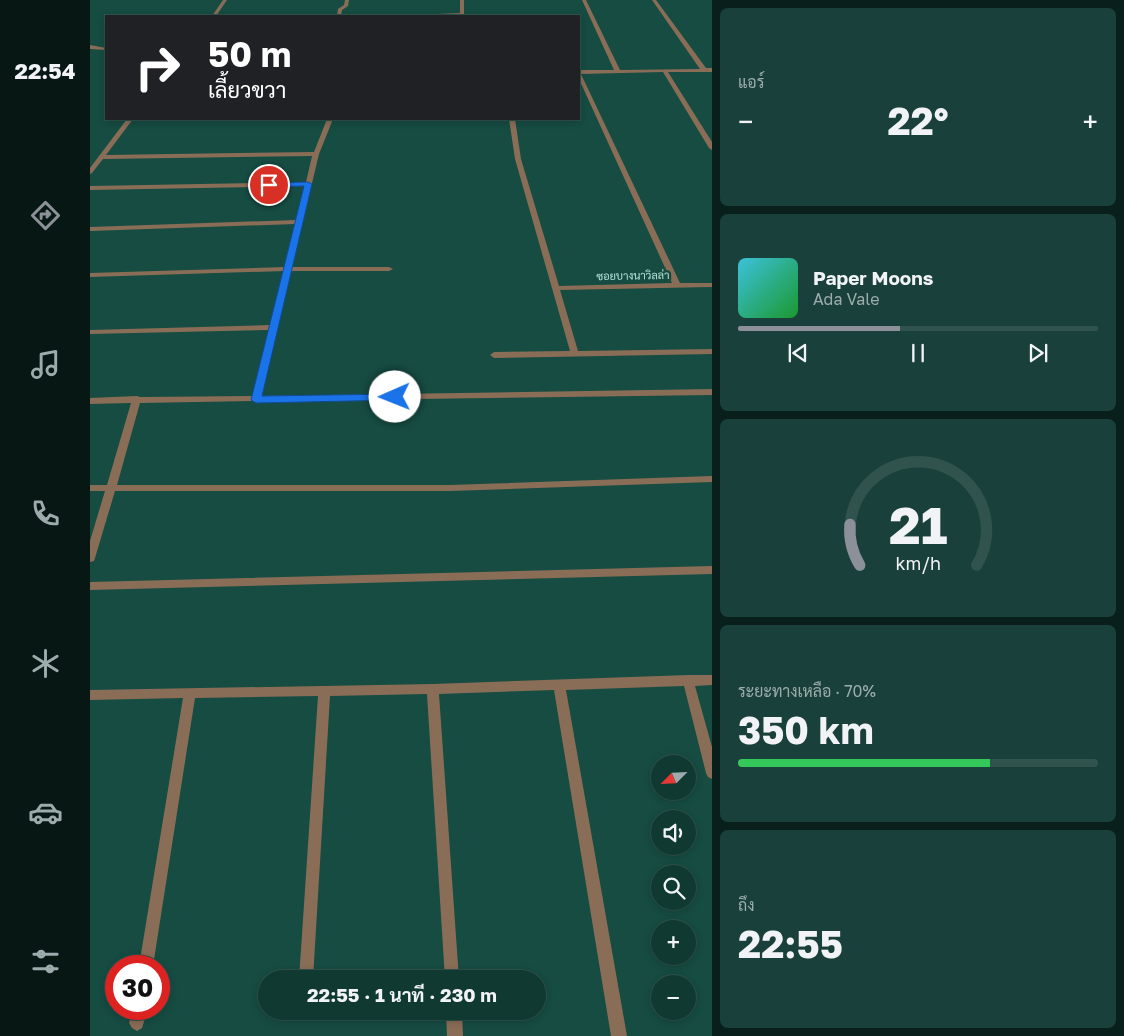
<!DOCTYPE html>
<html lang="th">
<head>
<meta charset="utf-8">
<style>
	body { margin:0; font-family:"Golos Text",Sarabun,sans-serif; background:#19403a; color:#f1f3f6; height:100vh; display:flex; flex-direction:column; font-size:19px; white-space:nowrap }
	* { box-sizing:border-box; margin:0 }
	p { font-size:16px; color:#9cacac }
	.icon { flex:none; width:28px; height:28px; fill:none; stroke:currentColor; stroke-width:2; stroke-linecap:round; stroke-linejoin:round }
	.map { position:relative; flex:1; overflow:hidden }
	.panel { display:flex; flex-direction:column; gap:8px; padding:8px; background:#091f1c; width:412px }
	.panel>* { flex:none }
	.banner { position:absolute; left:15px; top:15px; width:475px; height:105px; border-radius:0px; box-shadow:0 2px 8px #0003,0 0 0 1px #30534d; background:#202124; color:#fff; overflow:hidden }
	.needle { width:32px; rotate:246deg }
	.buttons { position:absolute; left:561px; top:755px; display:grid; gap:10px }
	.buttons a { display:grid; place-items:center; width:45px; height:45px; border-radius:50%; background:#103932; box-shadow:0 2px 8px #0003,0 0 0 1px #30534d; font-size:25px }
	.speed { position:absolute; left:15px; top:955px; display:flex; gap:10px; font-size:25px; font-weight:700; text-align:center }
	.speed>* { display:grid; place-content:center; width:65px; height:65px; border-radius:50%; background:#103932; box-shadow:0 2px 8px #0003,0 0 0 1px #30534d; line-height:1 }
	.speed .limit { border:8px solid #d22; background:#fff; color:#111 }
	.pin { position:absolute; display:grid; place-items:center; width:42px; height:42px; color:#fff; margin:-21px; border:2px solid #fff; border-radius:50%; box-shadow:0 1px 5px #0007 }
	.me { position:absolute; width:55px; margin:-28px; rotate:269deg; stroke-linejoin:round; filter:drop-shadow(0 0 4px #0008) }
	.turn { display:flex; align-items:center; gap:18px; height:105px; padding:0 20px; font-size:22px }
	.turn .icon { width:65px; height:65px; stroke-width:2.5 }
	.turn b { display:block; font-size:35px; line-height:42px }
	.big { font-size:38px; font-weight:700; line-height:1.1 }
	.panel .card { flex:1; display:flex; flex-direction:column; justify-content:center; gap:8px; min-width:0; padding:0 18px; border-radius:8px; background:#19403a }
	.panel .dial { align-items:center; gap:0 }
	.dial svg { height:130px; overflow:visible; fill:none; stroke:#30534d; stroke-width:7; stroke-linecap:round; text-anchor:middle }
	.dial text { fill:#f1f3f6; stroke:none }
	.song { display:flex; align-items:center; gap:15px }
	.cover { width:60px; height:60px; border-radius:8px; background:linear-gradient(135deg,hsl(190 70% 55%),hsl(130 70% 35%)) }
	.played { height:5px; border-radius:2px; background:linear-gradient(90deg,#8c9099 45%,#30534d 45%) }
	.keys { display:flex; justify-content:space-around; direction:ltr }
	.heat { display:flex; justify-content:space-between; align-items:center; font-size:28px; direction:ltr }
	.charge { height:8px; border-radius:4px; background:linear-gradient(90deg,#34c759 70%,#30534d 0) }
	.trip { position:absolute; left:168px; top:970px; width:288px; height:50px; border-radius:25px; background:#103932; box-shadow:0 2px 8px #0003,0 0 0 1px #30534d; font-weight:700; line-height:50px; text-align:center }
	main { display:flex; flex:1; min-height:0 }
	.tabs { display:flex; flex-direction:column; width:90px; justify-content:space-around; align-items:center; background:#061714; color:#9cacac }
	.tabs .icon { width:35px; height:35px }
	.tabs .active { color:#8c9099 }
	.tabs b { font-size:22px; color:#f1f3f6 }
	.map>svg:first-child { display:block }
</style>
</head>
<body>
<main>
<nav class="tabs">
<b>22:54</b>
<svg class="icon active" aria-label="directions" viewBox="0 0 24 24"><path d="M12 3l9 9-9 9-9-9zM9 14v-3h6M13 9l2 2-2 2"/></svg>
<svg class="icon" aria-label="music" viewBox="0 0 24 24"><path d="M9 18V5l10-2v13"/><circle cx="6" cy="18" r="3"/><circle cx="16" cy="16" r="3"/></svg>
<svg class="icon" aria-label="phone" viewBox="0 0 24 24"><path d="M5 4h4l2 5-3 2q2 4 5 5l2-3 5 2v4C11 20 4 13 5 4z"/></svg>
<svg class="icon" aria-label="climate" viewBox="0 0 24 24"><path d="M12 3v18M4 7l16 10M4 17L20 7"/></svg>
<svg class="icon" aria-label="car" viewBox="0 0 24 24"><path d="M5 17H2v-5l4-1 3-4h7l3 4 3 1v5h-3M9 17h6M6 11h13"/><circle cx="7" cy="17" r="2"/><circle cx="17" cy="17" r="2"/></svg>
<svg class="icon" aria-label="filters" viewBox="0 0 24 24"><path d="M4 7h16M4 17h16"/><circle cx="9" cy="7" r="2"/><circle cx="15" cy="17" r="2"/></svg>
</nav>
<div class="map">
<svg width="622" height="1036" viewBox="0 0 622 1036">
	<rect width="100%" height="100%" fill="#164c42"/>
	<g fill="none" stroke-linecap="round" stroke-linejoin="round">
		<path fill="#8a6d57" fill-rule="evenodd" d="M0,45l16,3v2l-16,-1z"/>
		<path fill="#8a6d57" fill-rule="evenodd" d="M133,0h4l-11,16h-4z
			M255,0h4l-1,6 -6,4 -1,6h-4l1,-7 6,-4z
			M370,0h4v15l-51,1 2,-1 45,-2z
			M492,0h4l34,70 80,-1 -48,-69h4l50,68h6v4h-44l44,70v8l-3,-2 -46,-76 -82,2 99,209h32v4l-152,3 18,61 134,-2v5l-218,4 -4,-3 4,-3 76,-1 -55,-192 -6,-40h6l6,40 38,127 113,-3 -93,-204v-9h35z
			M37,119h6l-27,36 208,-3 13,-33h6l-14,35 -27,113h97l4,2 -4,2h-98l-30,125 451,-7v6l-452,6 -4,2 -3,-2 -113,2 -23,82h333l262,-9v6l-262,9h-335l-20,67 -1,3 -4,1v-21l15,-50h-15v-6h17l24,-82 -41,1v-6l47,-2 3,1 113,-1 16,-66 -179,4v-4l180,-5 14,-54 -194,6v-4l195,-6 10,-43 -205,7v-4l206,-7 9,-34 -215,4v-4l216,-4 6,-26 -209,3 -11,14 -2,1v-6z
			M622,566v8l-622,16v-8z
			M598,675h24v10l-17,1 17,61v32l-4,-2 -2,-4 -22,-87 -118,4 61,346h-16l-57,-346 -115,4 20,285h-14l-18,-285 -97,2 -17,283h-14l19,-283 -123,2 -42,268h-14l44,-268 -93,2v-10l343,-6z
			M43,1009h15l-6,19 -5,3 -5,-3 -3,-5z
			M356,1011h16l1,25h-16z"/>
	</g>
	<path fill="#1a73e8" stroke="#114b97" d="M218,182l4,2 -50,212 133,-2 3,1v5l-142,3 -5,-3 53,-214 -35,1 -4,-2 4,-2z"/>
	<g text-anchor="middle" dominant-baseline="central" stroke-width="5" stroke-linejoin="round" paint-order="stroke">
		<g font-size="11" fill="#b7e4d9" stroke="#164c42">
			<text transform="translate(543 275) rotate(-1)">ซอยบางนาวิลล่า</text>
		</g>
	</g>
</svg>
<div class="buttons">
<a><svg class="needle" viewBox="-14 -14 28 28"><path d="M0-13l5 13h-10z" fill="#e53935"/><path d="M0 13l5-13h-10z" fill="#9cacac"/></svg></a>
<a><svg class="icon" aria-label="sound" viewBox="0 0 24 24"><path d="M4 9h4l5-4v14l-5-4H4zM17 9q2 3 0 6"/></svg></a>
<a><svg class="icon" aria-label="search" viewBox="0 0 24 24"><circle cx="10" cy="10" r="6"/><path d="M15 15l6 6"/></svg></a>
<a>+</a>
<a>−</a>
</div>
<div class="speed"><div class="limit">30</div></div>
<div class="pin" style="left:179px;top:185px;background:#d93025"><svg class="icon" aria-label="arrive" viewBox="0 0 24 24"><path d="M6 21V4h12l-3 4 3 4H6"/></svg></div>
<svg class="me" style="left:305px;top:397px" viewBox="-20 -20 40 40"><circle r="19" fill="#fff"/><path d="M0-13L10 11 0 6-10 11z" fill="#1a73e8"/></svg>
<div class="trip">22:55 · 1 นาที · 230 m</div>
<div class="banner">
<div class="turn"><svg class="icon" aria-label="right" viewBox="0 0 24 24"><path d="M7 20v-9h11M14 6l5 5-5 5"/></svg><div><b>50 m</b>เลี้ยวขวา</div></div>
</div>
</div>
<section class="panel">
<div class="card"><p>แอร์</p>
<div class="heat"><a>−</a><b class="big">22°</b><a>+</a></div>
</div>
<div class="card">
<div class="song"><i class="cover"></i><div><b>Paper Moons</b><p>Ada Vale</p></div></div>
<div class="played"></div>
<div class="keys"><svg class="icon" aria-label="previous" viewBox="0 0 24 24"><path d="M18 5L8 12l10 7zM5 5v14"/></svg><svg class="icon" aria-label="pause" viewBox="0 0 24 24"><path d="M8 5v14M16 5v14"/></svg><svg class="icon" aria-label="next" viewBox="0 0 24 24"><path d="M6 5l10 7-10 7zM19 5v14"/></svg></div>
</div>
<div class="card dial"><svg viewBox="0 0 100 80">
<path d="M14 69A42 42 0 1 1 86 69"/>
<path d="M14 69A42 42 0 0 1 8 44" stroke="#8c9099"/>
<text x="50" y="56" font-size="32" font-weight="700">21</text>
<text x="50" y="72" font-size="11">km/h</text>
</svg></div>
<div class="card"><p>ระยะทางเหลือ · 70%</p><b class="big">350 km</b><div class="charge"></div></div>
<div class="card"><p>ถึง</p><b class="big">22:55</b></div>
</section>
</main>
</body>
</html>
